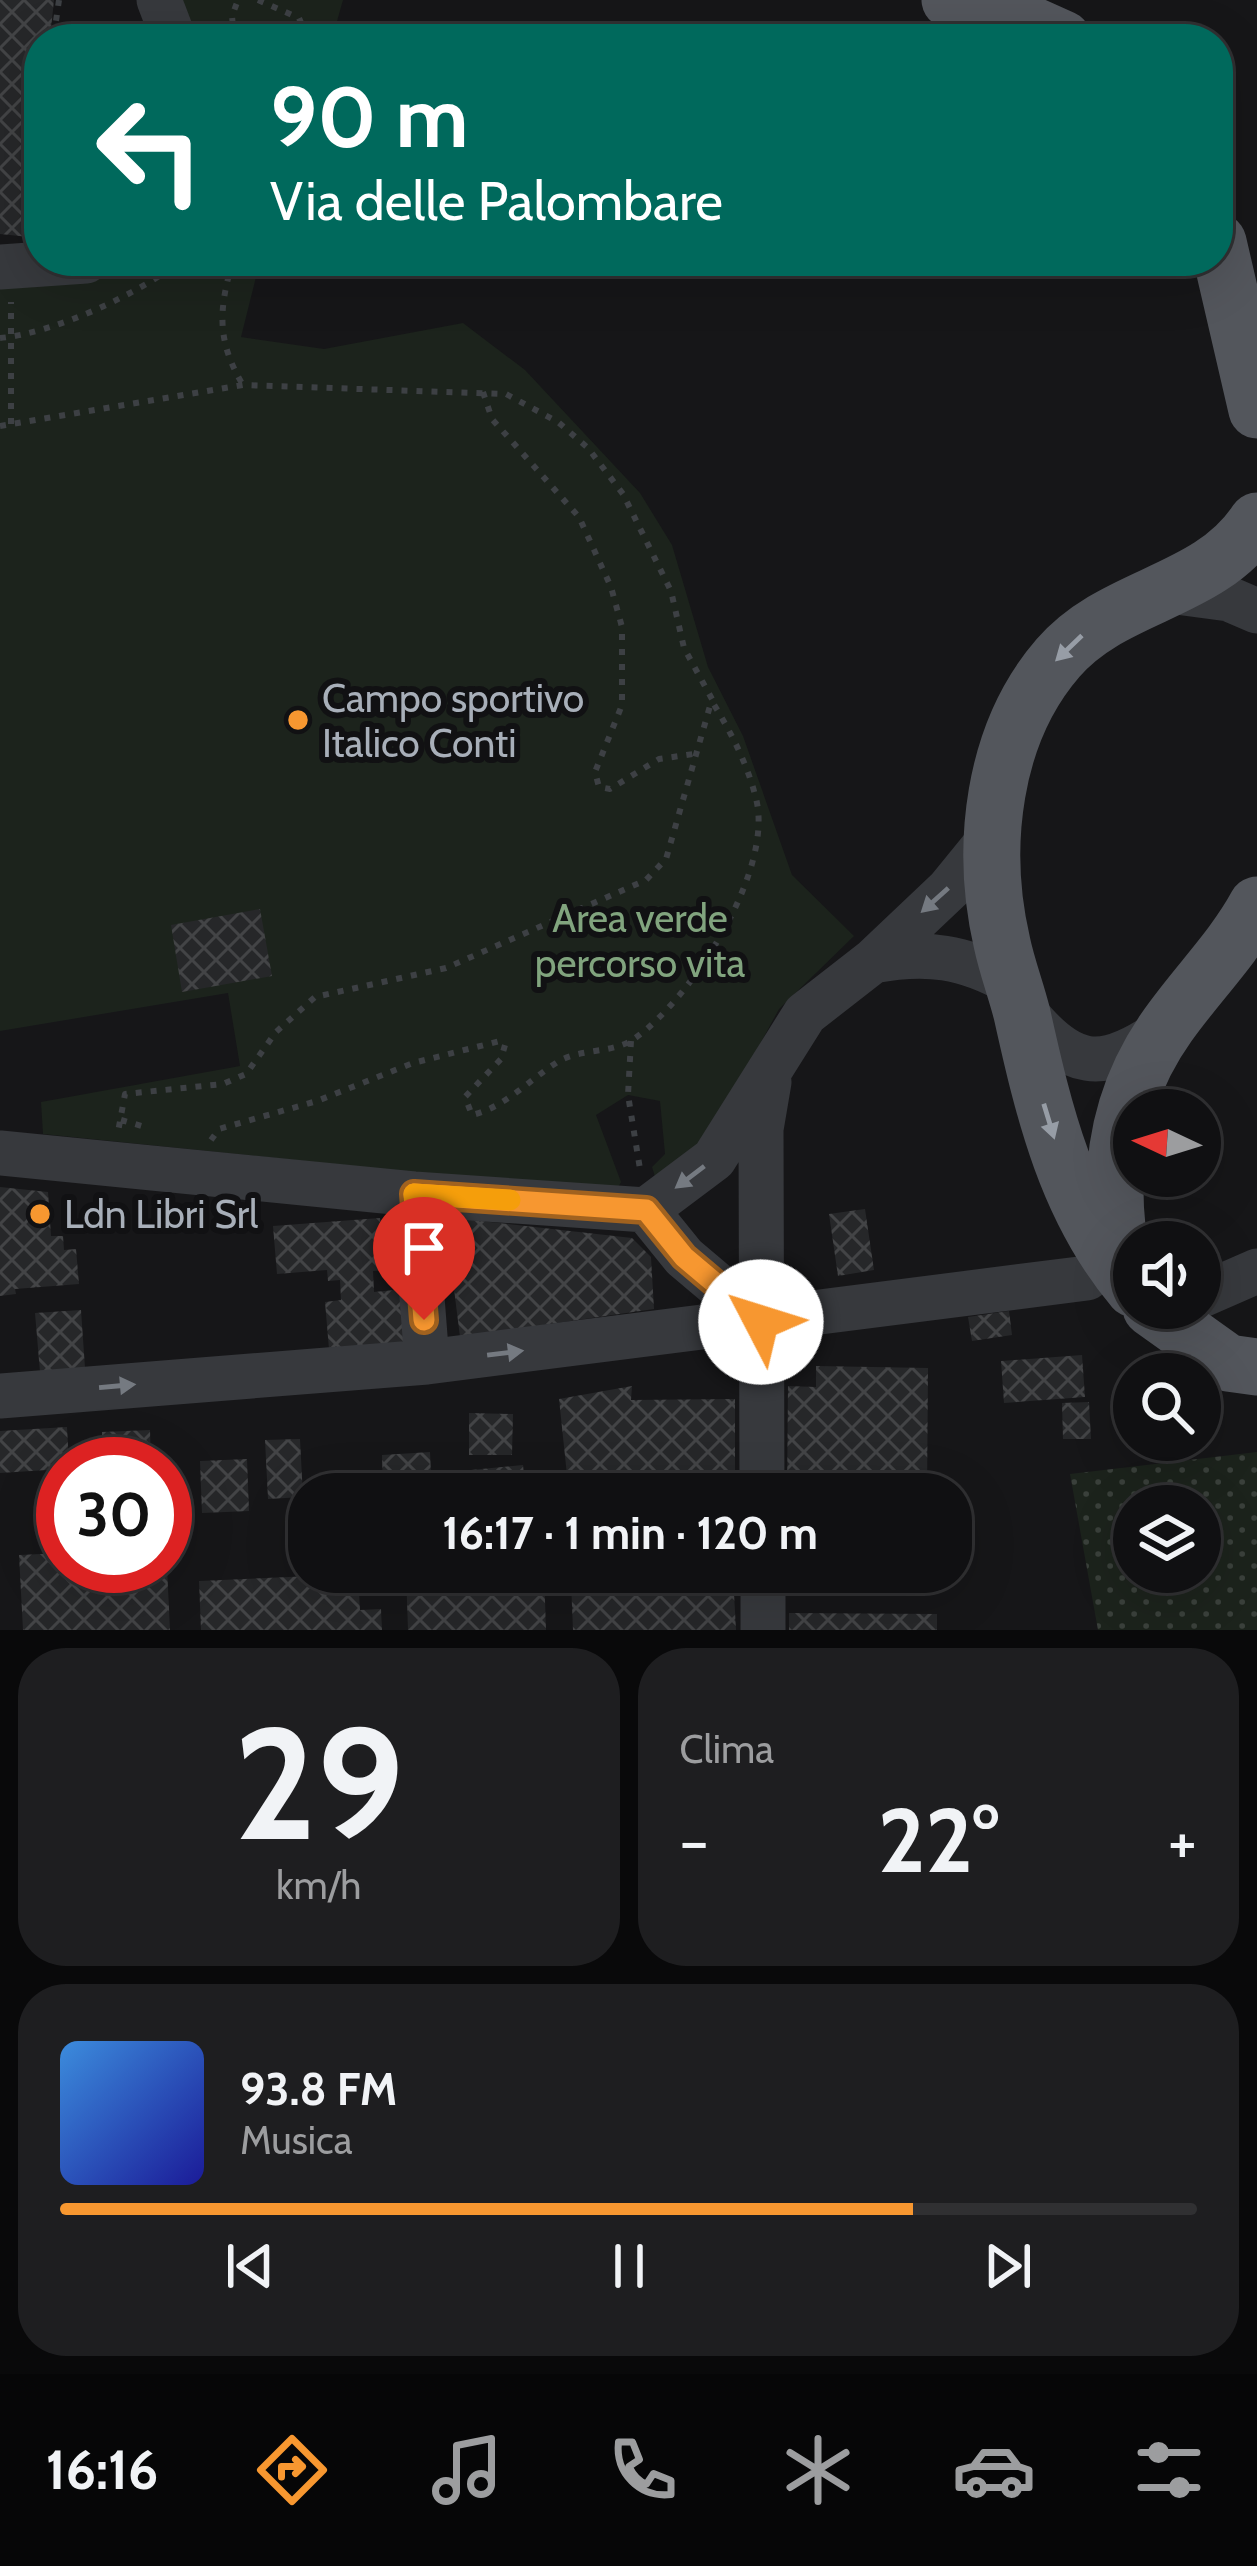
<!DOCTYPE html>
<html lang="it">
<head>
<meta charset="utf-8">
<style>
	body { margin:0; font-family:Cabin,sans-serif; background:#1e1e20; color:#f1f3f6; height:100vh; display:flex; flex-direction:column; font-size:45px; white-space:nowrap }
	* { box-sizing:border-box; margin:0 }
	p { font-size:39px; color:#9c9d9f }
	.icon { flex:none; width:66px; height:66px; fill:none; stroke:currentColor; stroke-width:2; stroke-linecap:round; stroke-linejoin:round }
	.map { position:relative; height:1630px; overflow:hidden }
	.panel { display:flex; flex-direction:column; gap:18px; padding:18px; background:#09090a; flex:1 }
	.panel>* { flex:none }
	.banner { position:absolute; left:24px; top:24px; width:1209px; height:252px; border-radius:48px; box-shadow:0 12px 48px #0002,0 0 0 3px #303032; background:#00695c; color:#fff; overflow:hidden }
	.needle { width:78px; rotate:274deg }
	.controls { position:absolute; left:1113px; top:1089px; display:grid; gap:24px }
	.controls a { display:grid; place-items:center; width:108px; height:108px; border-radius:50%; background:#101012; box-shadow:0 12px 48px #0002,0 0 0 3px #303032; font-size:60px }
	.speed { position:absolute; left:36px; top:1437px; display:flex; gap:24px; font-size:60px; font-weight:700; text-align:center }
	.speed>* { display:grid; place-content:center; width:156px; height:156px; border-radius:50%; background:#101012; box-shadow:0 12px 48px #0002,0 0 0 3px #303032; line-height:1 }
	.speed .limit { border:18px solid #d22; background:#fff; color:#111 }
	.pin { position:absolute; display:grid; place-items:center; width:102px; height:102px; color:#fff; margin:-123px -51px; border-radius:50% 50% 50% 0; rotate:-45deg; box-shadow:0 0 12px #0007 }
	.pin .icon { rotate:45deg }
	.me { position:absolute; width:132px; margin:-66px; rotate:310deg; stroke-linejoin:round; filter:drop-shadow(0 0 9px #0008) }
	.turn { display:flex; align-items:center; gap:42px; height:252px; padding:0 48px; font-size:54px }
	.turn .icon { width:156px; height:156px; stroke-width:2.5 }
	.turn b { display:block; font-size:84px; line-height:102px }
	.big { font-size:90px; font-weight:700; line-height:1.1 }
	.panel .widget { flex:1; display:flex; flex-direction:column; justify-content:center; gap:18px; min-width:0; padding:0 42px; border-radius:48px; background:#1e1e20 }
	.panel .dial { align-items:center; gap:0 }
	.dial b { font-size:156px; line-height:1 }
	.song { display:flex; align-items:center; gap:36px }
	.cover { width:144px; height:144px; border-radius:18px; background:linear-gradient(135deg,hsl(210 70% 55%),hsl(240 70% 35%)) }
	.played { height:12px; border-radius:6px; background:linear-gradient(90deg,#f79730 75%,#303032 75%) }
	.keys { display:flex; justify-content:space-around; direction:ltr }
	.heat { display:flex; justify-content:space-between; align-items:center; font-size:66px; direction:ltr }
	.panel .tiles { flex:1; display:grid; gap:18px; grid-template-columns:1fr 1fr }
	.widget:last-child { grid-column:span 2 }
	.trip { position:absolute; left:288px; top:1473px; width:684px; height:120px; border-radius:48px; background:#101012; box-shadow:0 12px 48px #0002,0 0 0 3px #303032; font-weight:700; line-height:120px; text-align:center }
	.tabs { display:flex; height:192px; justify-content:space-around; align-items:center; background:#060607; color:#9c9d9f }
	.tabs .icon { width:84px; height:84px }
	.tabs .selected { color:#f79730 }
	.tabs b { font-size:54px; color:#f1f3f6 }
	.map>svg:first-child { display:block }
</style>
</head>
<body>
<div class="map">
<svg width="1257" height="1630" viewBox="0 0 1257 1630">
	<defs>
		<pattern id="grass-dots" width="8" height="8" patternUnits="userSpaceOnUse" patternTransform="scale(3)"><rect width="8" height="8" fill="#1c231c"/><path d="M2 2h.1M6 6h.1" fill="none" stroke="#3a403b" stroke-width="1.8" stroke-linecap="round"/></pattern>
		<pattern id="building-cross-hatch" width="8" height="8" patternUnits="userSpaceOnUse" patternTransform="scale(3)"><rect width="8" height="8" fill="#262729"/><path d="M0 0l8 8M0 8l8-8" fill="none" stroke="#434446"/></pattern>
	</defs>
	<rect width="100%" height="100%" fill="#161618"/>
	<path fill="url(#grass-dots)" fill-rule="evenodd" d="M1257,1452v178h-159l-28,-156zM1134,1506h66v66h-66z"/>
	<path fill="#1c231c" d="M177,0h166l-11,39h-142z
		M113,261h147l-19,76 83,12 139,-26 62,47 115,123 32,52 36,122 35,69 49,139 62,61 -75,73 -24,44 -21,59 -77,71 -5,-16 13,-13 -5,-53 -32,-6 -32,20 25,67 -6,11 -572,-59 -2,-32 199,-36 -12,-73 -228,38v-751l84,-6z"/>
	<path fill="url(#building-cross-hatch)" d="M0,0h54l-4,39h-11v104l-10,94 -29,-3z
		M260,909l12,67 -90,16 -11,-67z
		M0,1187l48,5 3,44h12l1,14 12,-1 3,35 -64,5 1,5 -16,2z
		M865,1209l9,61 -36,6 -9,-62z
		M445,1217l187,21 19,19 3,52 -194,28z
		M380,1218l1,9 18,-1 3,43 -29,2 1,21 30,-3 4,54 -79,6 -4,-47 16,-2 -1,-20 -12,1 -1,-11 -50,4 -4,-48z
		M81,1310l4,58 -45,4 -5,-59z
		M1009,1311l3,24 -40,6 -4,-24z
		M1082,1355l3,42 -81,6 -3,-42z
		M816,1366l112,2 -1,126h-140l1,-108 28,1z
		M632,1386l-1,14 104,-1v95h-166l-10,-95z
		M1089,1402l2,37h-28l-1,-36z
		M469,1413l44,1 -1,41h-43z
		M67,1427l2,37 -6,5 -63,4v-42z
		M150,1430l1,34h-48l-1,-32z
		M300,1439l3,58 -35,2 -3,-59z
		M430,1452l2,42h-49l-1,-39z
		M247,1459l2,52 -47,2 -2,-52z
		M523,1465l3,29h-53l-2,-24z
		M63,1553v13h104l3,64h-147l-4,-75z
		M406,1572h138l2,58h-138z
		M854,1572h71v19l-71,-1z
		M358,1574l2,36 21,-1 1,21h-181l-2,-49z
		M733,1574l3,56h-163l-2,-48z
		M789,1613l148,1v16h-148z"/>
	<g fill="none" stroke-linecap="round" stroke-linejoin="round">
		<path stroke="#3d4044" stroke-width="6" stroke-dasharray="6 9" stroke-linecap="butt" d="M59,0l-3,21 10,18
			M258,0l41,18 9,21
			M234,39l-2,-23 6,-16
			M233,261c-15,49 -16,81 10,124
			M0,338c55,-5 138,-44 181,-77
			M483,392l9,27 87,98 32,70 11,40v78l-27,67 4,15 11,2 49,-30 41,-6
			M11,424v-122
			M0,426l243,-41 263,9 52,28 30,26 35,46 48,97 13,57 28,51 -46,160 -20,21 -200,88 -131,29 -39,35 -30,42 -23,10 -98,10 -7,38
			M631,1041l-3,54 12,74
			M121,1120l24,7
			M211,1140l8,-11 98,-28 96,-38 87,-22 5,4 -4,14 -36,38 7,18c33,-8 56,-34 84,-52 22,-15 56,-9 78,-24 57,-40 137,-164 123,-236 -8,-36 -25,-69 -44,-100"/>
		<path stroke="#37393d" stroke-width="45" d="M159,0l15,39
			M0,267l86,-6
			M1169,591l60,8 28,12
			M873,961c54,-10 91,-5 139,22
			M1021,1007c49,62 80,68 145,21
			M0,1153l414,41 232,16 38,47 77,65
			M414,1194l13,168
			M646,1210l68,-51 91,-145 68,-53 76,-72 44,-54
			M1200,1296l57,-25
			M0,1396l427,-34 660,-84
			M762,1494l-1,-365 8,-47
			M763,1572v58"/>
		<path stroke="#53565c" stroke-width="57" d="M950,0l55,13 58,26
			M1218,242l39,168
			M1123,1264c-18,-85 -7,-166 45,-239 29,-41 65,-76 89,-120
			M1134,1289c-67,-79 -90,-176 -112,-275 -6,-24 -15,-47 -20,-71 -22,-95 -10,-209 56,-285 56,-65 151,-64 199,-137
			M1151,1308l77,55 29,4"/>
	</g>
	<defs><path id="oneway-solid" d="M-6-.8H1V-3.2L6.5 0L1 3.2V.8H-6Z" transform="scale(3)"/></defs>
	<g fill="#979da6">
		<use href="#oneway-solid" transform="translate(1069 648) rotate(136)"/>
		<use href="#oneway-solid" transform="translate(1049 1121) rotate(73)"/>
	</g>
	<g fill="#757a81">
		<use href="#oneway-solid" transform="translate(935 900) rotate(138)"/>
		<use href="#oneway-solid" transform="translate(690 1177) rotate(143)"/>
		<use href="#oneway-solid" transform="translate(505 1353) rotate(-7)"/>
		<use href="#oneway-solid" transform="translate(117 1386) rotate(-5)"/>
	</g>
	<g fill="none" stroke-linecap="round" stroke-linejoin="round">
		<g stroke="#a1621f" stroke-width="30">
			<path id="route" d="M424,1320l-10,-126 232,16 38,47 77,65"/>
		</g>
		<use href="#route" stroke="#f79730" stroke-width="21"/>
		<path stroke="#f59e0b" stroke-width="21" d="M415,1202l-1,-8 96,6"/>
	</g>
	<g fill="#f79730" stroke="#111113" stroke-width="4.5">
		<circle cx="298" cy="720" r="12"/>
		<circle cx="40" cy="1214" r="12"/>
	</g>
	<g text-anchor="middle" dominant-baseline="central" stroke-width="12" stroke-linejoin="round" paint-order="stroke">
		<g font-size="39" fill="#a8afb9" stroke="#111113" text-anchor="start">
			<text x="322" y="698">Campo sportivo<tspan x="322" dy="45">Italico Conti</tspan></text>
			<text x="64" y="1214">Ldn Libri Srl</text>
		</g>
		<g font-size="39" fill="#81a47e" stroke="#111113">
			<text x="640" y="918">Area verde<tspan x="640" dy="45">percorso vita</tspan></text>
		</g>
	</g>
</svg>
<div class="controls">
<a><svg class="needle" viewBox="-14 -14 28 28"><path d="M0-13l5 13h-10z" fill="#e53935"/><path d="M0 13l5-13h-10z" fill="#9c9d9f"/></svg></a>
<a><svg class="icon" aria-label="sound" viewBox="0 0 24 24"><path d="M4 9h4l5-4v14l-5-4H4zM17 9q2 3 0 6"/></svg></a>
<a><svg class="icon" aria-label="search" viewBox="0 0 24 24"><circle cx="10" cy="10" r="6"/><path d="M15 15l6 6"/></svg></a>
<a><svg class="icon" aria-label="layers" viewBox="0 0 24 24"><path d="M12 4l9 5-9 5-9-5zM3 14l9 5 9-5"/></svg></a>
</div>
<div class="speed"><div class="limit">30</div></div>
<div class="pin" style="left:424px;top:1320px;background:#d93025"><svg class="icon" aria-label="arrive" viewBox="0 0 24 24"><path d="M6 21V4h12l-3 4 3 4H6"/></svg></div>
<svg class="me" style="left:761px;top:1322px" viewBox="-20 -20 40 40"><circle r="19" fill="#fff"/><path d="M0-13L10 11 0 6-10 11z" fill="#f79730"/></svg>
<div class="trip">16:17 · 1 min · 120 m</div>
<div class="banner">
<div class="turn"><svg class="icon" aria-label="left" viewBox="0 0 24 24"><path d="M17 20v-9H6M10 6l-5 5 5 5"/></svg><div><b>90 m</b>Via delle Palombare</div></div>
</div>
</div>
<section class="panel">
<div class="tiles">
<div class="widget dial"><b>29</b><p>km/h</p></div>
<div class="widget"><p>Clima</p>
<div class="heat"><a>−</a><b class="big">22°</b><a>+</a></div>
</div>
<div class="widget">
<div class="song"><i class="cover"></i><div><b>93.8 FM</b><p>Musica</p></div></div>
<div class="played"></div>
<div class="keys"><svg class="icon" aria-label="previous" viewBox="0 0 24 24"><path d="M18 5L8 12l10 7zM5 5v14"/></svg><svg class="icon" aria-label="pause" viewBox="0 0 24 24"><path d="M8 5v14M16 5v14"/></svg><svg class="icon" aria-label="next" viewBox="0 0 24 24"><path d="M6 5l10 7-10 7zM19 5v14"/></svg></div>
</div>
</div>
</section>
<nav class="tabs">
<b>16:16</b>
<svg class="icon selected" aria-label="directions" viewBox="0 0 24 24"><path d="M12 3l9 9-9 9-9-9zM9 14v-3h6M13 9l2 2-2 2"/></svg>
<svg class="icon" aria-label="music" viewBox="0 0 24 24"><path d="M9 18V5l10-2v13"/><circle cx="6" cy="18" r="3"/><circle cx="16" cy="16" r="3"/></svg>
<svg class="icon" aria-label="phone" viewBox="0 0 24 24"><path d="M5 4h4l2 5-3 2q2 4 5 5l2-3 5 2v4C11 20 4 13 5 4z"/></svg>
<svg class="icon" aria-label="climate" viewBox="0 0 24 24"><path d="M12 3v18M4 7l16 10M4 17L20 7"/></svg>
<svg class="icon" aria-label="car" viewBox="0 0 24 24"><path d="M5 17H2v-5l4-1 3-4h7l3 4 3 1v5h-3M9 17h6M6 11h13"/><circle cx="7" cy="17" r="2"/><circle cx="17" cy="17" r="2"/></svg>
<svg class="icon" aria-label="filters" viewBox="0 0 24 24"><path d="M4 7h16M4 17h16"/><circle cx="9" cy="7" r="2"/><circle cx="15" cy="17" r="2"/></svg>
</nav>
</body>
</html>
